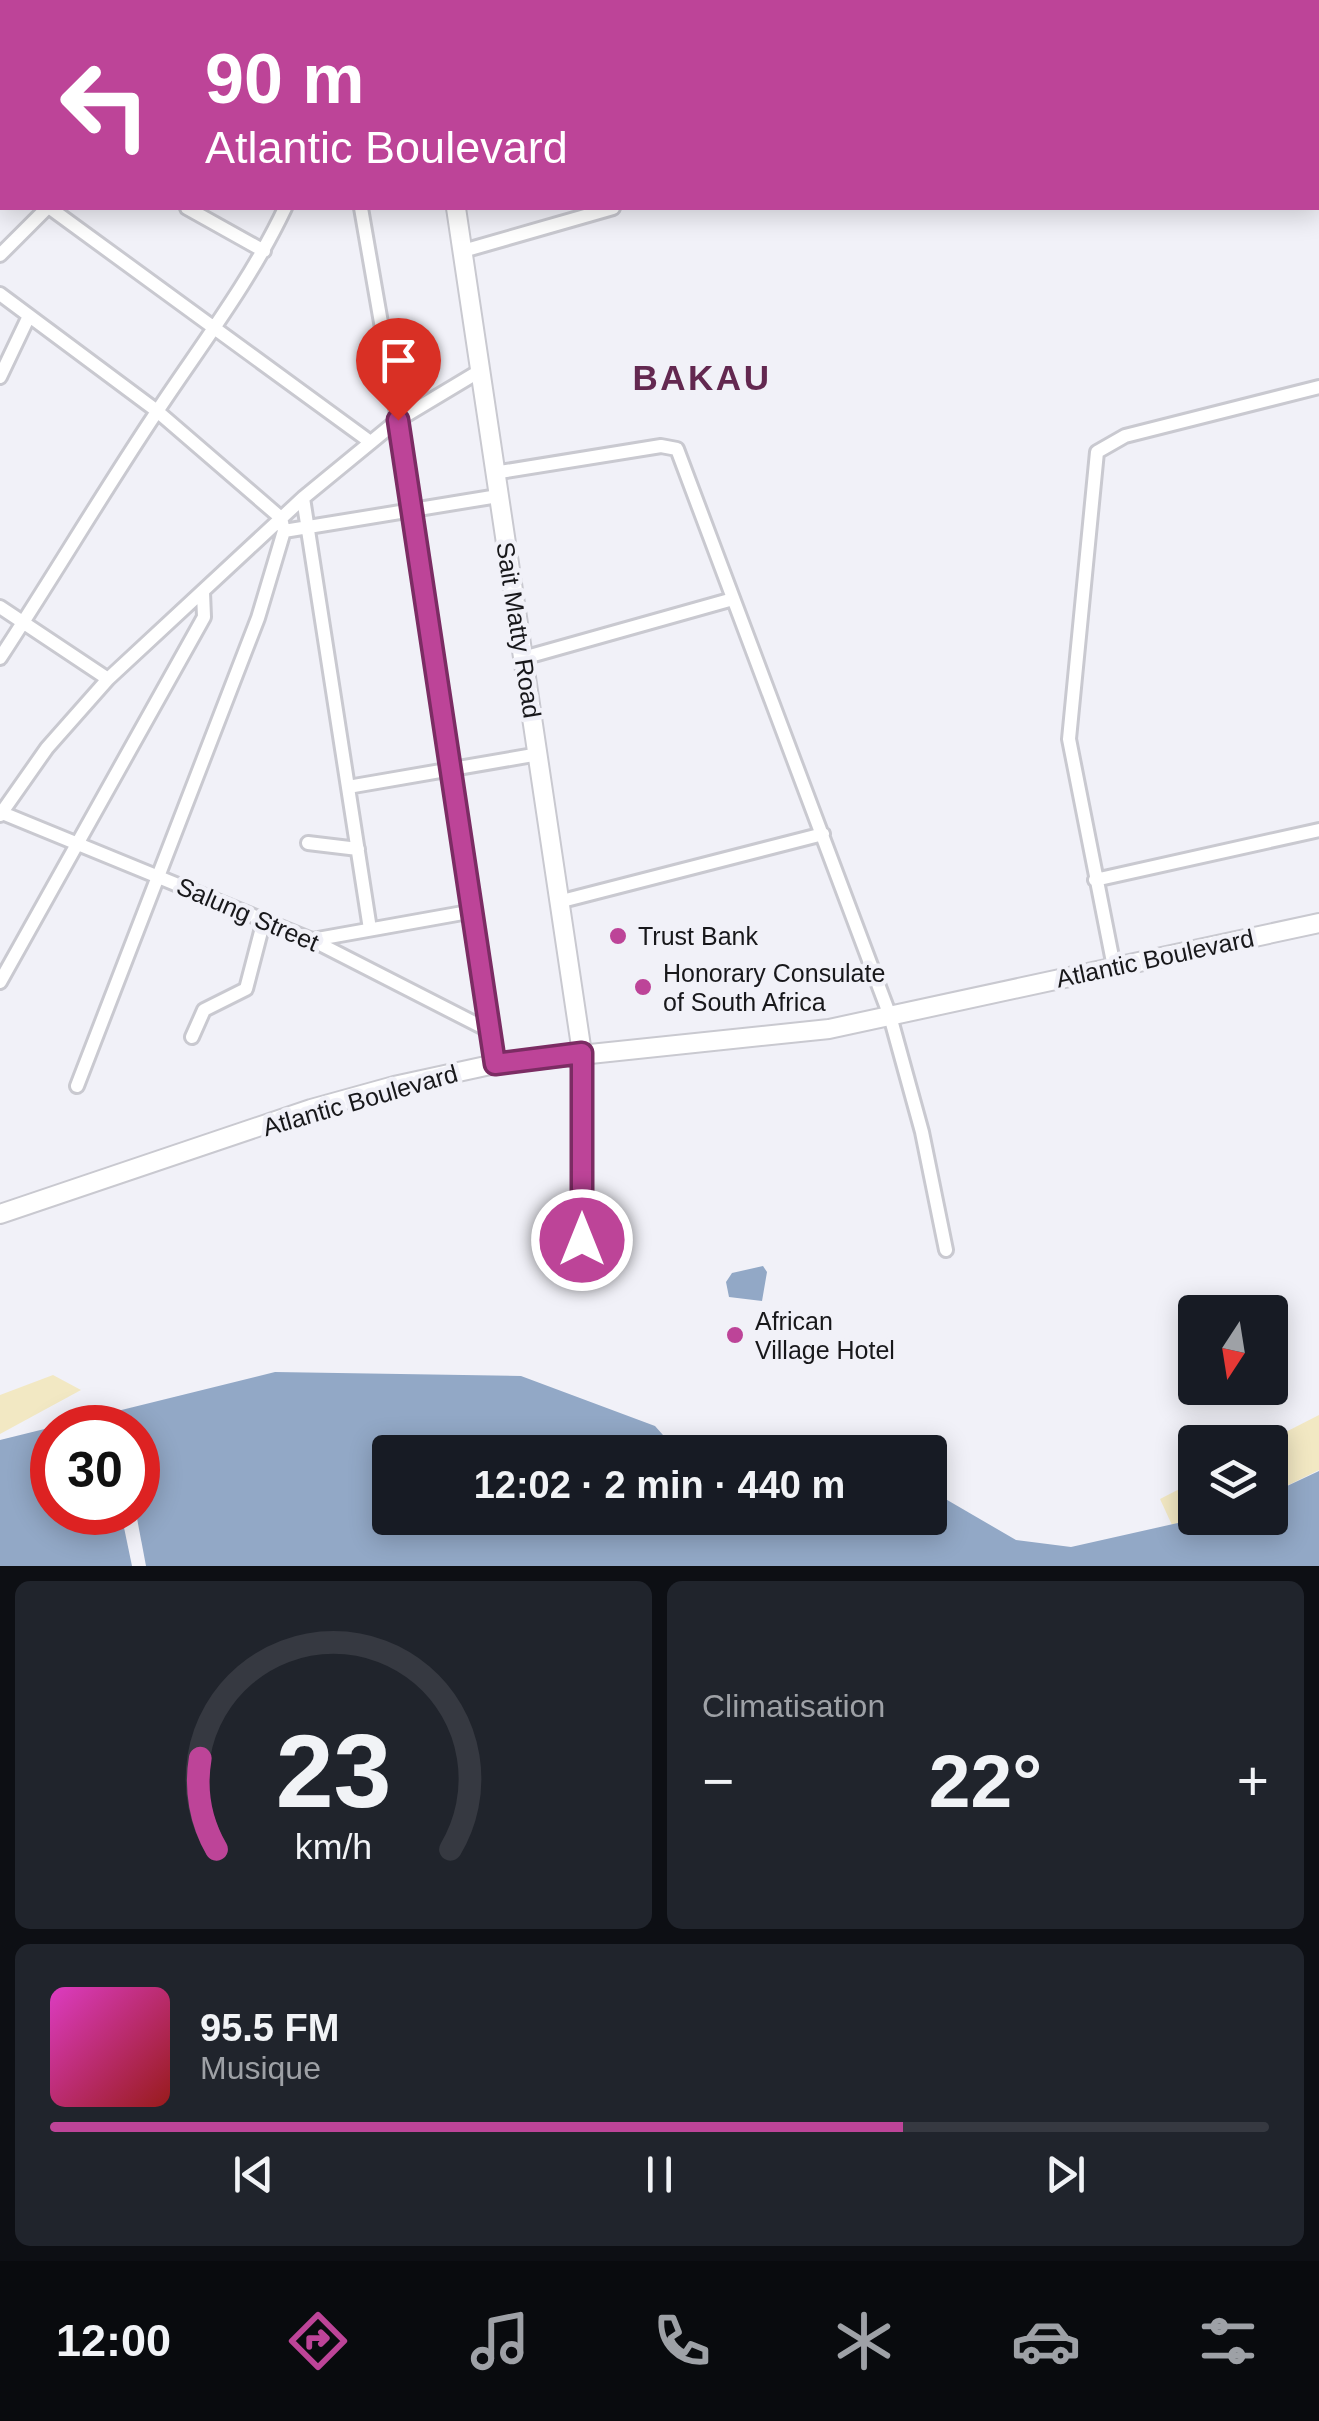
<!DOCTYPE html>
<html lang="fr">
<head>
<meta charset="utf-8">
<style>
	body { margin:0; font-family:Helvetica,sans-serif; background:#20242c; color:#f1f3f6; height:100vh; display:flex; flex-direction:column; font-size:38px; white-space:nowrap }
	* { box-sizing:border-box; margin:0 }
	p { font-size:32px; color:#9ea1a6 }
	.icon { flex:none; width:55px; height:55px; fill:none; stroke:currentColor; stroke-width:2; stroke-linecap:round; stroke-linejoin:round }
	.map { position:relative; height:1566px; overflow:hidden }
	.panel { display:flex; flex-direction:column; gap:15px; padding:15px; background:#0d0f14; flex:1 }
	.panel>* { flex:none }
	.top-card { position:absolute; left:0px; top:0px; width:1320px; height:210px; box-shadow:0 5px 25px #0003; background:#bd4498; color:#fff; overflow:hidden }
	.needle { width:65px; rotate:192deg }
	.controls { position:absolute; left:1178px; top:1295px; display:grid; gap:20px }
	.controls a { display:grid; place-items:center; width:110px; height:110px; border-radius:10px; background:#171b24; box-shadow:0 5px 25px #0003; font-size:50px }
	.speed { position:absolute; left:30px; top:1405px; display:flex; gap:20px; font-size:50px; font-weight:700; text-align:center }
	.speed>* { display:grid; place-content:center; width:130px; height:130px; border-radius:50%; background:#171b24; box-shadow:0 5px 25px #0003; line-height:1 }
	.speed .limit { border:15px solid #d22; background:#fff; color:#111 }
	.pin { position:absolute; display:grid; place-items:center; width:85px; height:85px; color:#fff; margin:-102px -42px; border-radius:50% 50% 50% 0; rotate:-45deg; box-shadow:0 0 10px #0007 }
	.pin .icon { rotate:45deg }
	.me { position:absolute; width:110px; margin:-55px; rotate:0deg; stroke-linejoin:round; filter:drop-shadow(0 0 8px #0008) }
	.turn { display:flex; align-items:center; gap:35px; height:210px; padding:0 40px; font-size:45px }
	.turn .icon { width:130px; height:130px; stroke-width:2.5 }
	.turn b { display:block; font-size:70px; line-height:85px }
	.big { font-size:75px; font-weight:800; line-height:1.1 }
	.panel .widget { flex:1; display:flex; flex-direction:column; justify-content:center; gap:15px; min-width:0; padding:0 35px; border-radius:15px; background:#20242c }
	.panel .dial { align-items:center; gap:0 }
	.dial svg { height:260px; overflow:visible; fill:none; stroke:#363941; stroke-width:7; stroke-linecap:round; text-anchor:middle }
	.dial text { fill:#f1f3f6; stroke:none }
	.song { display:flex; align-items:center; gap:30px }
	.cover { width:120px; height:120px; border-radius:15px; background:linear-gradient(135deg,hsl(310 70% 55%),hsl(0 70% 35%)) }
	.played { height:10px; border-radius:5px; background:linear-gradient(90deg,#bd4498 70%,#363941 70%) }
	.keys { display:flex; justify-content:space-around; direction:ltr }
	.heat { display:flex; justify-content:space-between; align-items:center; font-size:55px; direction:ltr }
	.panel .tiles { flex:1; display:grid; gap:15px; grid-template-columns:1fr 1fr }
	.widget:last-child { grid-column:span 2 }
	.trip { position:absolute; left:372px; top:1435px; width:575px; height:100px; border-radius:10px; background:#171b24; box-shadow:0 5px 25px #0003; font-weight:800; line-height:100px; text-align:center }
	.tab-bar { display:flex; height:160px; justify-content:space-around; align-items:center; background:#090b0e; color:#9ea1a6 }
	.tab-bar .icon { width:70px; height:70px }
	.tab-bar .active { color:#bd4498 }
	.tab-bar b { font-size:45px; color:#f1f3f6 }
	.map>svg:first-child { display:block }
</style>
</head>
<body>
<div class="map">
<svg width="1319" height="1566" viewBox="0 0 1319 1566">
	<rect width="100%" height="100%" fill="#f1f1f8"/>
	<path fill="#f2e8c3" d="M53,1375l28,15 -81,44v-39z
		M1319,1415v55l-49,24v-52h-4z
		M1195,1481v37h5l-28,7 -12,-26z"/>
	<path fill="#92a8c6" fill-rule="evenodd" d="M763,1266l4,6 -5,29 -33,-4 -3,-15 6,-9z
		M275,1372l246,4 134,50 23,26h-288v66h540v-28l86,50 55,7 129,-29h70v-24l49,-23v95h-1319v-126zM52,1428h86v84h-86z"/>
	<path fill="#f1f1f8" d="M121,1513h15l10,53h-14z"/>
	<g fill="none" stroke-linecap="round" stroke-linejoin="round">
		<g stroke="#c9c9d0" stroke-width="18">
			<path id="street" d="M78,0l6,2
				M327,0v2
				M791,0v2
				M126,2l1,-2
				M1025,2l17,-2
				M0,53l2,1
				M50,208l319,233
				M187,208l77,43
				M361,208l37,212 97,644
				M463,251l150,-43
				M0,255l47,-47
				M0,294l157,117 124,107 3,13 -26,87 -181,468
				M0,377l29,-61
				M494,473l167,-27 16,3 213,567 32,116 24,118
				M303,498l67,431
				M284,531l214,-35
				M0,607l108,72
				M0,658c53,-81 102,-164 156,-245 45,-68 94,-131 129,-205
				M523,658l210,-59
				M348,787l191,-33
				M0,812l312,128 178,91
				M0,815l47,-67 61,-69 195,-181 95,-78 80,-48
				M308,843l50,6
				M1095,880l224,-50
				M562,901l261,-67
				M312,940l162,-29
				M1114,967l-45,-228 28,-287 28,-16 194,-49
				M0,982l204,-365 -1,-25
				M192,1037l12,-27 42,-21 18,-69
				M582,1240v-187"/>
		</g>
		<g stroke="#c9c9d0" stroke-width="22">
			<path id="secondary" d="M421,0v2
				M456,208l126,845
				M0,1214l311,-105 83,-23 101,-22 334,-35 490,-106"/>
		</g>
		<use href="#street" stroke="#fff" stroke-width="12"/>
		<use href="#secondary" stroke="#fff" stroke-width="18"/>
	</g>
	<g fill="none" stroke-linecap="round" stroke-linejoin="round">
		<g stroke="#7b2c63" stroke-width="25">
			<path id="route" d="M398,420l97,644 87,-11v187"/>
		</g>
		<use href="#route" stroke="#bd4498" stroke-width="18"/>
	</g>
	<g fill="#bd4498" stroke="#f1f1f8" stroke-width="4">
		<circle cx="618" cy="936" r="10"/>
		<circle cx="643" cy="987" r="10"/>
		<circle cx="735" cy="1335" r="10"/>
	</g>
	<g text-anchor="middle" dominant-baseline="central" stroke-width="9" stroke-linejoin="round" paint-order="stroke">
		<g font-size="25" fill="#18181b" stroke="#f1f1f8">
			<text transform="translate(519 630) rotate(81)">Sait Matty Road</text>
			<text transform="translate(248 914) rotate(23)">Salung Street</text>
			<text transform="translate(1155 958) rotate(-12)">Atlantic Boulevard</text>
			<text transform="translate(360 1100) rotate(-16)">Atlantic Boulevard</text>
		</g>
		<g font-size="25" fill="#18181b" stroke="#f1f1f8" text-anchor="start">
			<text x="638" y="936">Trust Bank</text>
			<text x="663" y="973">Honorary Consulate<tspan x="663" dy="29">of South Africa</tspan></text>
			<text x="755" y="1321">African<tspan x="755" dy="29">Village Hotel</tspan></text>
		</g>
		<g font-size="35" font-weight="bold" letter-spacing="2.5" fill="#632850" stroke="#f1f1f8">
			<text x="702" y="377">BAKAU</text>
		</g>
	</g>
</svg>
<div class="controls">
<a><svg class="needle" viewBox="-14 -14 28 28"><path d="M0-13l5 13h-10z" fill="#e53935"/><path d="M0 13l5-13h-10z" fill="#9ea1a6"/></svg></a>
<a><svg class="icon" aria-label="layers" viewBox="0 0 24 24"><path d="M12 4l9 5-9 5-9-5zM3 14l9 5 9-5"/></svg></a>
</div>
<div class="speed"><div class="limit">30</div></div>
<div class="pin" style="left:398px;top:420px;background:#d93025"><svg class="icon" aria-label="arrive" viewBox="0 0 24 24"><path d="M6 21V4h12l-3 4 3 4H6"/></svg></div>
<svg class="me" style="left:582px;top:1240px" viewBox="-20 -20 40 40"><circle r="17" fill="#bd4498" stroke="#fff" stroke-width="3"/><path d="M0-11L8 9 0 5-8 9z" fill="#fff"/></svg>
<div class="trip">12:02 · 2 min · 440 m</div>
<div class="top-card">
<div class="turn"><svg class="icon" aria-label="left" viewBox="0 0 24 24"><path d="M17 20v-9H6M10 6l-5 5 5 5"/></svg><div><b>90 m</b>Atlantic Boulevard</div></div>
</div>
</div>
<section class="panel">
<div class="tiles">
<div class="widget dial"><svg viewBox="0 0 100 80">
<path d="M14 69A42 42 0 1 1 86 69"/>
<path d="M14 69A42 42 0 0 1 9 41" stroke="#bd4498"/>
<text x="50" y="56" font-size="32" font-weight="700">23</text>
<text x="50" y="72" font-size="11">km/h</text>
</svg></div>
<div class="widget"><p>Climatisation</p>
<div class="heat"><a>−</a><b class="big">22°</b><a>+</a></div>
</div>
<div class="widget">
<div class="song"><i class="cover"></i><div><b>95.5 FM</b><p>Musique</p></div></div>
<div class="played"></div>
<div class="keys"><svg class="icon" aria-label="previous" viewBox="0 0 24 24"><path d="M18 5L8 12l10 7zM5 5v14"/></svg><svg class="icon" aria-label="pause" viewBox="0 0 24 24"><path d="M8 5v14M16 5v14"/></svg><svg class="icon" aria-label="next" viewBox="0 0 24 24"><path d="M6 5l10 7-10 7zM19 5v14"/></svg></div>
</div>
</div>
</section>
<nav class="tab-bar">
<b>12:00</b>
<svg class="icon active" aria-label="directions" viewBox="0 0 24 24"><path d="M12 3l9 9-9 9-9-9zM9 14v-3h6M13 9l2 2-2 2"/></svg>
<svg class="icon" aria-label="music" viewBox="0 0 24 24"><path d="M9 18V5l10-2v13"/><circle cx="6" cy="18" r="3"/><circle cx="16" cy="16" r="3"/></svg>
<svg class="icon" aria-label="phone" viewBox="0 0 24 24"><path d="M5 4h4l2 5-3 2q2 4 5 5l2-3 5 2v4C11 20 4 13 5 4z"/></svg>
<svg class="icon" aria-label="climate" viewBox="0 0 24 24"><path d="M12 3v18M4 7l16 10M4 17L20 7"/></svg>
<svg class="icon" aria-label="car" viewBox="0 0 24 24"><path d="M5 17H2v-5l4-1 3-4h7l3 4 3 1v5h-3M9 17h6M6 11h13"/><circle cx="7" cy="17" r="2"/><circle cx="17" cy="17" r="2"/></svg>
<svg class="icon" aria-label="filters" viewBox="0 0 24 24"><path d="M4 7h16M4 17h16"/><circle cx="9" cy="7" r="2"/><circle cx="15" cy="17" r="2"/></svg>
</nav>
</body>
</html>
